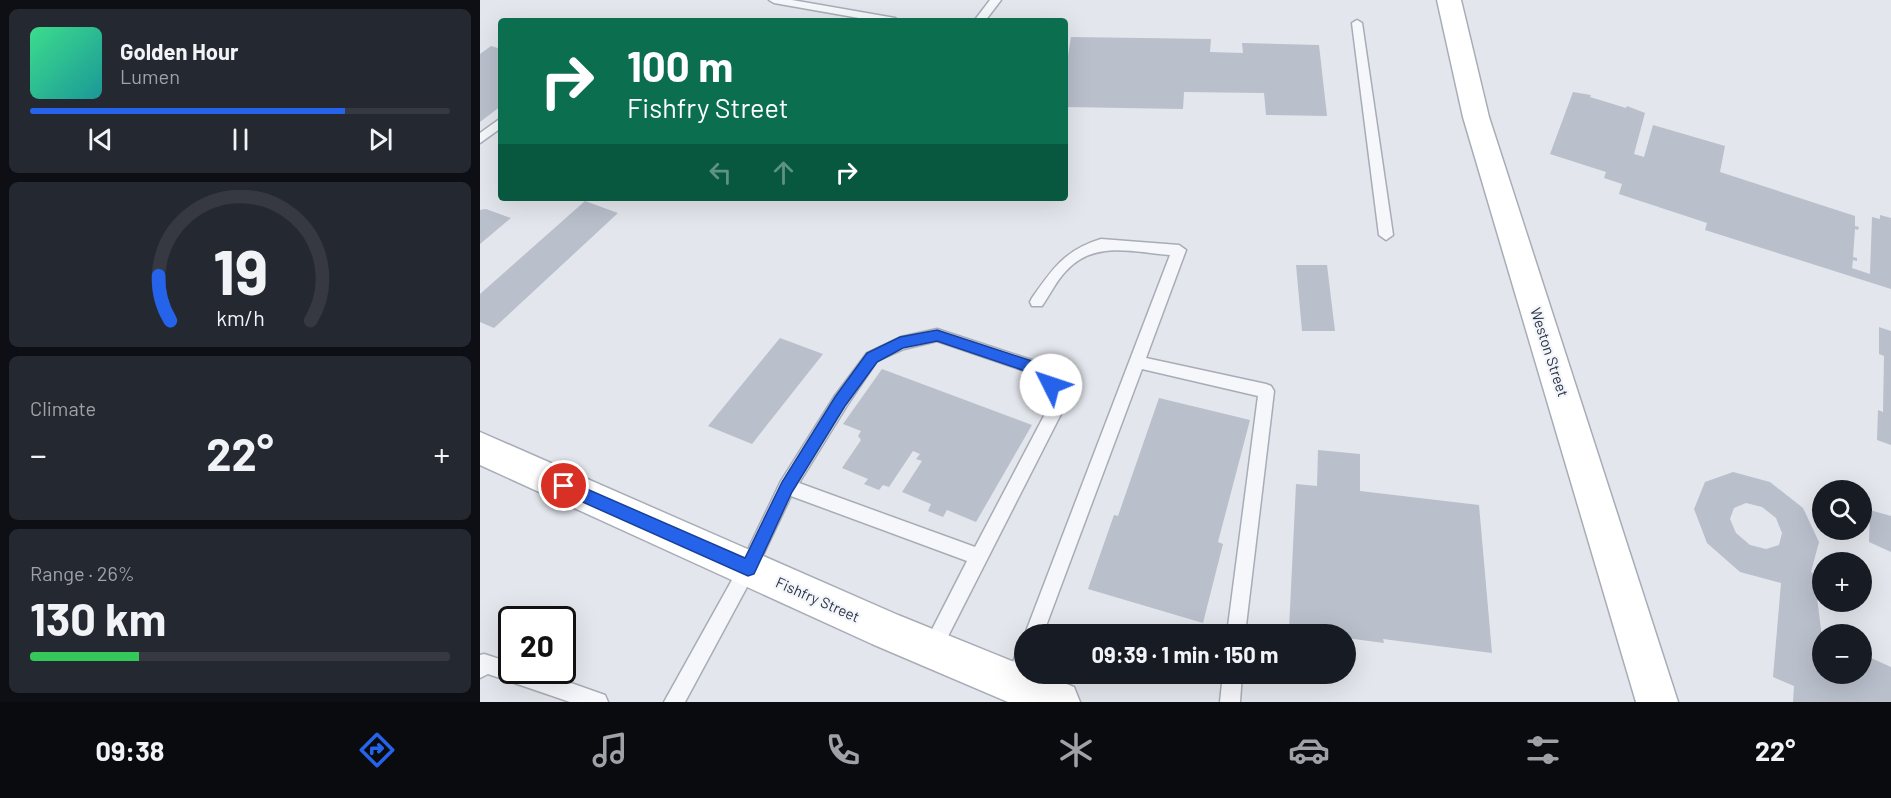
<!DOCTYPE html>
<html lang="en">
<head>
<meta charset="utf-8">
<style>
	body { margin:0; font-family:Barlow,sans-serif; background:#242831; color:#f1f3f6; height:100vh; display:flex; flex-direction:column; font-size:22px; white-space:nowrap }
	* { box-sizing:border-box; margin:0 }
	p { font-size:20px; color:#9ea1a6 }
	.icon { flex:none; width:33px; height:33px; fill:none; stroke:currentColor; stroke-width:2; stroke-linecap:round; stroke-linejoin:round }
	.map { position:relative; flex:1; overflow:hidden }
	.sheet { display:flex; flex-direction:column; gap:9px; padding:9px; background:#0d0f14; width:480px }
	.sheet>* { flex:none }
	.guide { position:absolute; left:18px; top:18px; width:570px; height:183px; border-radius:6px; box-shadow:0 6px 24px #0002; background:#0b6e4f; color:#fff; overflow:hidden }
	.buttons { position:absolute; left:1332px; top:480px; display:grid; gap:12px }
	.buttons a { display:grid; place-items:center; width:60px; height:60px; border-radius:50%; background:#171b24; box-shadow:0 6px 24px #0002; font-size:30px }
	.speed { position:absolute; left:18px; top:606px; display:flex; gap:12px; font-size:30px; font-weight:700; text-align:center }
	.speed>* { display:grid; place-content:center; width:78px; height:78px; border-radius:50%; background:#171b24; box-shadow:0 6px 24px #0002; line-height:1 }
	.speed .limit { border:3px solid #111; border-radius:9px; background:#fff; color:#111 }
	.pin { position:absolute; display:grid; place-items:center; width:51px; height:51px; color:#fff; margin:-26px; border:3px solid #fff; border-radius:50%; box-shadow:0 2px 6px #0007 }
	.me { position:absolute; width:66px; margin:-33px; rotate:311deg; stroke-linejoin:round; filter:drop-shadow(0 0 4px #0008) }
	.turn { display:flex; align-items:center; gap:21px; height:126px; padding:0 30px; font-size:27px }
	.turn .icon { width:78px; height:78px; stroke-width:2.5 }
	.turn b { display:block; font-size:42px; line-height:51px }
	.lanes { display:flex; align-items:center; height:57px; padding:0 30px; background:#0003; justify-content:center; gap:30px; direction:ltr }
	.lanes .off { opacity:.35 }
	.big { font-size:45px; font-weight:700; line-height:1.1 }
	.sheet .tile { flex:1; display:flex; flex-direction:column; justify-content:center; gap:9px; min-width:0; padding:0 21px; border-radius:9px; background:#242831 }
	.sheet .dial { align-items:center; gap:0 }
	.dial svg { height:156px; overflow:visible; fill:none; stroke:#363941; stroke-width:7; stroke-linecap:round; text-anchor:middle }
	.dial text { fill:#f1f3f6; stroke:none }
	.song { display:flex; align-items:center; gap:18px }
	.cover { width:72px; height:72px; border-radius:9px; background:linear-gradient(135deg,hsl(150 70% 55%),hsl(180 70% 35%)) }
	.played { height:6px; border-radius:3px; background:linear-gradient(90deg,#2563eb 75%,#363941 75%) }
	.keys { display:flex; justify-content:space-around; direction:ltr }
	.heat { display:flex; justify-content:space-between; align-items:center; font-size:33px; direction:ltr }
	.charge { height:9px; border-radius:4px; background:linear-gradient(90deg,#34c759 26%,#363941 0) }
	.trip { position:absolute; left:534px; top:624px; width:342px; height:60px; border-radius:30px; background:#171b24; box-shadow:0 6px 24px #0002; font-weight:700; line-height:60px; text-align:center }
	.menu { display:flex; height:96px; justify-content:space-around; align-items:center; background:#090b0e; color:#9ea1a6 }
	.menu .icon { width:42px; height:42px }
	.menu .selected { color:#2563eb }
	.menu b { font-size:27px; color:#f1f3f6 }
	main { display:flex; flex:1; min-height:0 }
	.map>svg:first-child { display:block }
</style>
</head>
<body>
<main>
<section class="sheet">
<div class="tile">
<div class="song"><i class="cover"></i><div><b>Golden Hour</b><p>Lumen</p></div></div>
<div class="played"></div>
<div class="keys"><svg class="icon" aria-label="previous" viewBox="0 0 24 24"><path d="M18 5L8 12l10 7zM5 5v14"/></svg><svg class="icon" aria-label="pause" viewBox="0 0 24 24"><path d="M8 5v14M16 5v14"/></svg><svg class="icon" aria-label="next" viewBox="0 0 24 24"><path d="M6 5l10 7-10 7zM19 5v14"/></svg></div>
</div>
<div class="tile dial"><svg viewBox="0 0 100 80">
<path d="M14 69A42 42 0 1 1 86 69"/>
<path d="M14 69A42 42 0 0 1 8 46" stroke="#2563eb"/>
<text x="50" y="56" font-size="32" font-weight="700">19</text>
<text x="50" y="72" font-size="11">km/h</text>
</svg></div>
<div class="tile"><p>Climate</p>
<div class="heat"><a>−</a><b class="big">22°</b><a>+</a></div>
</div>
<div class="tile"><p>Range · 26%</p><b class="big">130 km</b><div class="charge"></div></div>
</section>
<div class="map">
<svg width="1411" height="702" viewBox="0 0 1411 702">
	<rect width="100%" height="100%" fill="#e3e6ec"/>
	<path fill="#b9bfcb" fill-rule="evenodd" d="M591,37l140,2 -1,13 33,1 -1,-10 77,2 8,71 -61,-1 -2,-22 -80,-1 -1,17 -118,-2v-33z
		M11,46l10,3v57l-21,16v-68z
		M1093,92l18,3 -1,2 36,11 1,-2 18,7 -11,41 10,3 9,-32 72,21 -5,26 135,44v10l4,1 -1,3 -3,-1 -2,28 4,1v3l-4,-1 -1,8 18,6 2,-57 8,2v-4l11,3v71l-186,-59 2,-7 -88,-29 3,-10 -18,-6 2,-6 -56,-18z
		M105,201l33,12 -124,115 -14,-6v-28z
		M6,209l25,9 -31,26v-34z
		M816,265h31l8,66h-33z
		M1399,327l12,4v114l-14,-5 1,-30 5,2 1,-56 -5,-2z
		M300,338l43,16 -71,90 -44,-18z
		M402,369l150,56 -56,97 -29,-12 -4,7 -15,-6 3,-7 -29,-12 20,-31 -6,-2 4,-5 -7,-3 -24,36 -6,-2 -4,5 -15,-6 4,-5 -26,-11 19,-28 -3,-4 3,-5 -18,-7z
		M679,398l91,22 -32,122 5,2 -20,79 -115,-34 26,-74 4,1z
		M838,450l42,4v37l119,14 13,148 -109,-14 1,4 -38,-5v-4h-26l-31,-4 7,-146 21,2z
		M1253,472l37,10 33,26 16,34 -8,30 3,2 8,63v37h40v-20l29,13v35h-98l1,-16 -21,-9 8,-94 -41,-11 -33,-29 -13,-34 11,-27zM1266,503l16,4 14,11 6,15 -3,12 -13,4 -16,-4 -14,-12 -6,-14 4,-11z
		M1390,510l21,6v36l-22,-10z"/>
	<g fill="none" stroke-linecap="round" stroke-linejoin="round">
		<g stroke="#a7adb7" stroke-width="3">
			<path id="lane" d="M289,0h23l103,18 5,3h-24l-102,-18z
				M510,0h11l-16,21h-11z
				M877,20l5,3 31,212 -7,5 -7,-5 -27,-212z
				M21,118v10l-21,15v-10z
				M621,239l78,6 7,5 -40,108 120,26 5,2 3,5 -29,243h-18l31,-238 -116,-27 -99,265h-18l145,-379c-37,-3 -76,-15 -104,16 -10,10 -16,24 -24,35h-10l-2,-4 2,-4c21,-30 33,-48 69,-59z
				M457,329l104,34 18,22 3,27 -124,244 -7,2 -7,-2 -2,-7 45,-88 -176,-65 -37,78 -69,128h-21l78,-140 39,-81 53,-84 33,-44 34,-16zM457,341l94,32 13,14 2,25 -71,135 -176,-64 47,-76 31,-46 27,-12z
				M544,649v25h4l-6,17 -7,3 -7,-3 -3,-7 12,-33z
				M4,654l28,9v7h22l71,25 3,7h-38l-82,-28 -8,4v-23z
				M743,674h19l-2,28h-20z"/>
		</g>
		<g stroke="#a7adb7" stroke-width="3">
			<path id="secondary" d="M957,0h24l28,117 189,585h-42l-173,-585z
				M0,432l418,183 126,51v8h18l32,13 6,15h-72l-136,-58 -392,-179z"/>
		</g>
		<use href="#lane" fill="#f6f7fa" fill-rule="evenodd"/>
		<use href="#secondary" fill="#fff" fill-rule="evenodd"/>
	</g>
	<path fill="#2563eb" stroke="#184099" stroke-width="1.5" d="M457,330l104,34 17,21 -2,4h-10l-15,-16 -94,-32 -34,7 -26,14 -32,44 -53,86 -38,82 -6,2 -190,-85 -2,-5 2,-5 6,-2 181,79 37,-76 53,-85 32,-44 33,-16z"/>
	<g text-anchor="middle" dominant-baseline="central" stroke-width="4.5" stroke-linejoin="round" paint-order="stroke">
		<g font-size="15" fill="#283347" stroke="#f3f5f9">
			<text transform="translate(1070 352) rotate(72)">Weston Street</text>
			<text transform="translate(338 599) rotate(24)">Fishfry Street</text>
		</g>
	</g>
</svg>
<div class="buttons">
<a><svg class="icon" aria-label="search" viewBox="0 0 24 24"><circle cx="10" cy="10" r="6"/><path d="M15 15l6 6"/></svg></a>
<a>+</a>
<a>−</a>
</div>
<div class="speed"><div class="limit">20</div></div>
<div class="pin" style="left:84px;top:486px;background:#d93025"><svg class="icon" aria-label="arrive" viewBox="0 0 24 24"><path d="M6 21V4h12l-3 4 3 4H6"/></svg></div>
<svg class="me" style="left:571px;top:385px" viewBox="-20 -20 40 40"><circle r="19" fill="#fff"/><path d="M0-13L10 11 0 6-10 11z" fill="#2563eb"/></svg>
<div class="trip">09:39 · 1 min · 150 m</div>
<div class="guide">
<div class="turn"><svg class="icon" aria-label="right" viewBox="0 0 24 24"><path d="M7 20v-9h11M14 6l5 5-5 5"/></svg><div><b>100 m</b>Fishfry Street</div></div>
<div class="lanes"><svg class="icon off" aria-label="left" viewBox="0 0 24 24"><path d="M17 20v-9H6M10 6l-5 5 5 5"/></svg><svg class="icon off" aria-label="ahead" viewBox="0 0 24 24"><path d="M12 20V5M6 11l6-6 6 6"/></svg><svg class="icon" aria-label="right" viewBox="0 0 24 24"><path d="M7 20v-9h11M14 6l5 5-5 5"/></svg></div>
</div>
</div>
</main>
<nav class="menu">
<b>09:38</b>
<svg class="icon selected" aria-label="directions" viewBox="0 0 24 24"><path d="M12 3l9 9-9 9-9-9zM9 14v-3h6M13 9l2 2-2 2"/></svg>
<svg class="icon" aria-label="music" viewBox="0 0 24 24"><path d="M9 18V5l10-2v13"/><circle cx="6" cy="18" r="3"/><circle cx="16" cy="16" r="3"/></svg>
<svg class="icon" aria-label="phone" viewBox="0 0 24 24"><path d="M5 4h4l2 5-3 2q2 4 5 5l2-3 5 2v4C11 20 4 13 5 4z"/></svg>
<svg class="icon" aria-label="climate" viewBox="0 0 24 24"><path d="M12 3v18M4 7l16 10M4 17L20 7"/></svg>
<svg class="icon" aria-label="car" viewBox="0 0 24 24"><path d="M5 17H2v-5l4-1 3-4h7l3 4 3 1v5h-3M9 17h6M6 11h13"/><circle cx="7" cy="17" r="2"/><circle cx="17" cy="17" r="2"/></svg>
<svg class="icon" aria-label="filters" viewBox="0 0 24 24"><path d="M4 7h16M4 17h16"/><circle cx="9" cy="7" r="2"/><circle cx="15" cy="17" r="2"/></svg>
<b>22°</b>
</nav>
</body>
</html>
